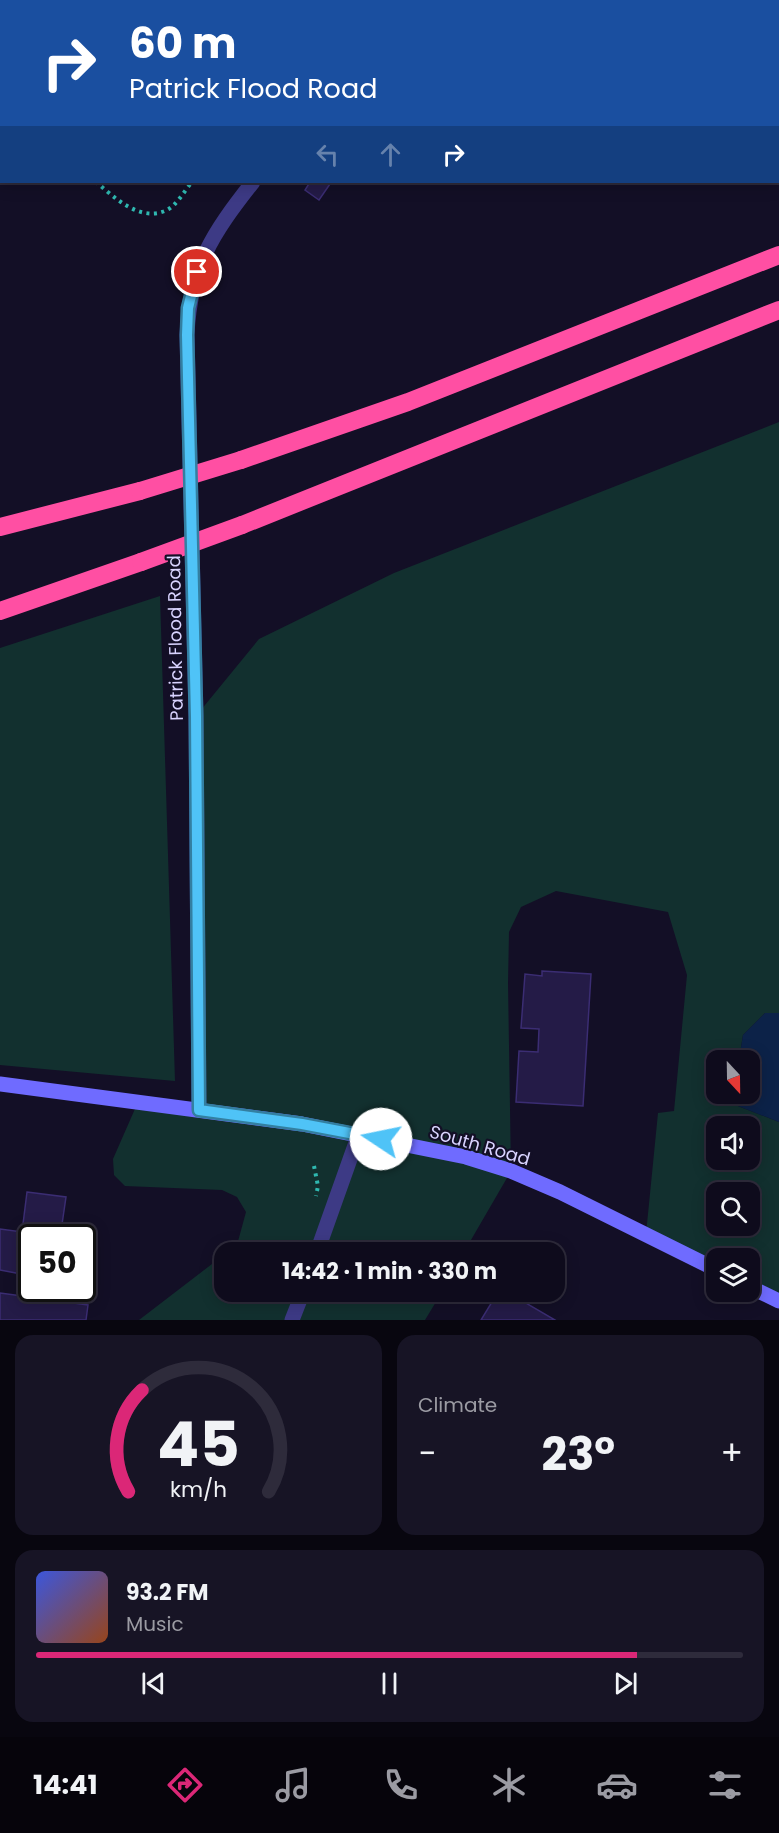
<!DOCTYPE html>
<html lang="en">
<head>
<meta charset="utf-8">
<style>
	body { margin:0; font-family:Poppins,sans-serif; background:#171425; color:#f1f3f6; height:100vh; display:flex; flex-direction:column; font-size:22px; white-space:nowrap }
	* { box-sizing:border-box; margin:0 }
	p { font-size:20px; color:#9b9ba3 }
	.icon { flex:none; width:33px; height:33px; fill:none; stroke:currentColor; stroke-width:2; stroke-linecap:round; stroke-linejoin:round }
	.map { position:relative; height:1320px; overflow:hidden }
	.sheet { display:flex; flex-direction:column; gap:15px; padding:15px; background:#08060f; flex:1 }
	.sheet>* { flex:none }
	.guide { position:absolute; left:0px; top:0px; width:780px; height:183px; box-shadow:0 3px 15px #0003,0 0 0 2px #2e2b3b; background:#1a4fa0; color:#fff; overflow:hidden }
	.needle { width:39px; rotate:158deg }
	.buttons { position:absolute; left:706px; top:1050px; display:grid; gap:12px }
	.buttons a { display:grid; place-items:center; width:54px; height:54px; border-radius:12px; background:#0e0b1c; box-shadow:0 3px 15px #0003,0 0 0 2px #2e2b3b; font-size:30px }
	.speed { position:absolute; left:18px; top:1224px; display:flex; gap:12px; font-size:30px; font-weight:700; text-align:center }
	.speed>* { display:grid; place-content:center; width:78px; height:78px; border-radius:50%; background:#0e0b1c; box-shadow:0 3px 15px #0003,0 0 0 2px #2e2b3b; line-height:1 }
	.speed .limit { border:3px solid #111; border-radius:9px; background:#fff; color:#111 }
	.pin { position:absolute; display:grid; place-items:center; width:51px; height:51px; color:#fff; margin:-26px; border:3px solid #fff; border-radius:50%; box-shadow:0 2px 6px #0007 }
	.me { position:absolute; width:66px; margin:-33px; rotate:281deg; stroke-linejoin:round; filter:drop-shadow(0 0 4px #0008) }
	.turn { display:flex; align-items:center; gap:21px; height:126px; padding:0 30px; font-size:27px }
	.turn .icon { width:78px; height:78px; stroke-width:2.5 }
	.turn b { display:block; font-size:42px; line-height:51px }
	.lanes { display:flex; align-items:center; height:57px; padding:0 30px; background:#0003; justify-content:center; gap:30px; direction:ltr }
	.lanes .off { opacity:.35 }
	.big { font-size:45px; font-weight:700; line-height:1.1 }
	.sheet .widget { flex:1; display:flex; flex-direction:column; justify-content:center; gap:9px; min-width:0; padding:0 21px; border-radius:18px; background:#171425 }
	.sheet .dial { align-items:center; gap:0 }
	.dial svg { height:156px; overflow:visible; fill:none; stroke:#2e2b3b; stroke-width:7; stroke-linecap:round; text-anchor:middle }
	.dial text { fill:#f1f3f6; stroke:none }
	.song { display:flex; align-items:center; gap:18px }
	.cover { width:72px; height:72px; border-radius:9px; background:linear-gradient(135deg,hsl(230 70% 55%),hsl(20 70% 35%)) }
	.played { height:6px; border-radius:3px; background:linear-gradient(90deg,#db2777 85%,#2e2b3b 85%) }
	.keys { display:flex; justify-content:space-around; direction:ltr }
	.heat { display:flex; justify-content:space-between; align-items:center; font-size:33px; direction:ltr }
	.sheet .tiles { flex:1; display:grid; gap:15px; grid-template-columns:1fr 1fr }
	.widget:last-child { grid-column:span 2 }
	.trip { position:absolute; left:214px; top:1242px; width:351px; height:60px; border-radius:18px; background:#0e0b1c; box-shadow:0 3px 15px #0003,0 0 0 2px #2e2b3b; font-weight:700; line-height:60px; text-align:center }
	.dock { display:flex; height:96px; justify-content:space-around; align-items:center; background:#06040b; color:#9b9ba3 }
	.dock .icon { width:42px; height:42px }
	.dock .selected { color:#db2777 }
	.dock b { font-size:27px; color:#f1f3f6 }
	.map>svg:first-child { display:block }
</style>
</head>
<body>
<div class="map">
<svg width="779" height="1320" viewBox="0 0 779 1320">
	<rect width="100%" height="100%" fill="#130f26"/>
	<path fill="#12302f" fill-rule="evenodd" d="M779,422v591h-14l-22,22 -4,25h-22v34h17l-1,10 46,18v179l-29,-14v-29h-33v12l-71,-36 12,-121 16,-2 13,-136 -19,-63 -112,-21 -35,16 -12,25 -1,51 3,188 -47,81h-236l9,-7 9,-33 -9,-15 -15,-7 -97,-4 -11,-11 -1,-16 25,-57 60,8 -2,-394 63,-77 135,-66zM717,1126h33v34h-33zM717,1192h33v34h-33z
		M160,596l15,485 -175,-16v-417z
		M225,1254v38h217l-17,28h-286z"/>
	<path fill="#0c2248" d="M765,1013h14v109l-46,-18 1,-10h16v-34h-11l4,-25z"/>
	<path fill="#241b47" stroke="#3b2d73" stroke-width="1.5" d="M310,182h16l4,2 -11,16 -14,-10z
		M542,971l49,3 -8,132 -67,-4 3,-51 19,1 1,-23 -18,-1 4,-54 17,2z
		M27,1192l39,5 -6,41h-28v38l-32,-6v-41l22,3z
		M498,1292h9l48,28h-74z
		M0,1293l88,12 -2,15h-86z"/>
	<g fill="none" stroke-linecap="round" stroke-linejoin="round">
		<path stroke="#2fb8b0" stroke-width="4" stroke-dasharray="3 4.5" stroke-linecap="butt" d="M333,2l2,-2
			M0,100l2,2
			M96,182c18,15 44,41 71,28 10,-5 18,-20 25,-28
			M314,1166l4,20 -2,10"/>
		<path stroke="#3d3a85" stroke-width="15" d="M392,2l1,-2
			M199,1110l-3,-394 -9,-381c3,-68 25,-101 66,-153"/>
		<path stroke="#3d3a85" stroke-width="15" d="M317,1252l42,-118
			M292,1320l11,-28"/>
		<path stroke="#6f6bff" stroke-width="15" d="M0,1084l302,40 164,33 45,14 49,21 157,78
			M750,1287l29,14"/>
		<path stroke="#ff4fa3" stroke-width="18" d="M241,460l167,-58 371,-147
			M242,525l537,-215
			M0,527l140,-36
			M0,611l141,-49"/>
		<path stroke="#ff4fa3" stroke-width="18" d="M140,491l101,-31
			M141,562l101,-37"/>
	</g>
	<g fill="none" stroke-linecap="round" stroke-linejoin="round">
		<g stroke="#337fa1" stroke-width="15">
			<path id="route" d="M197,272l-9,36 -1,27 9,381 3,394 103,14 79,15"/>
		</g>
		<use href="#route" stroke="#4fc3f7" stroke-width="10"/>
	</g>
	<g text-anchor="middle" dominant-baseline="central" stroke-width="4.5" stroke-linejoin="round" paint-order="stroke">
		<g font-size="18" fill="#d9d4ff" stroke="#130f26">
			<text transform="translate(175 638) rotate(-91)">Patrick Flood Road</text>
			<text transform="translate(480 1145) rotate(16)">South Road</text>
		</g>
	</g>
</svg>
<div class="buttons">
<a><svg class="needle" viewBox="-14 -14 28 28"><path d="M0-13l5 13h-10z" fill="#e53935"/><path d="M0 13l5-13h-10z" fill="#9b9ba3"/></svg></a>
<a><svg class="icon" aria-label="sound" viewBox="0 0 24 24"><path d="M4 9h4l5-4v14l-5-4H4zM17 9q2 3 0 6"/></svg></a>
<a><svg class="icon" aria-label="search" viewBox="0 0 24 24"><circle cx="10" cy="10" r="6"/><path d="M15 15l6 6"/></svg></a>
<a><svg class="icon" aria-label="layers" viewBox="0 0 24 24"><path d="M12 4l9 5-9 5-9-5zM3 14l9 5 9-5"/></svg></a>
</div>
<div class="speed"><div class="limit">50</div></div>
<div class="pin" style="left:197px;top:272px;background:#d93025"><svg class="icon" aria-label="arrive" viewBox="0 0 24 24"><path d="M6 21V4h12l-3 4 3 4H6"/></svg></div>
<svg class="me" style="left:381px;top:1139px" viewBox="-20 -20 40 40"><circle r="19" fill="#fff"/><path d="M0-13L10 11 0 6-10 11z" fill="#4fc3f7"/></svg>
<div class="trip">14:42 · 1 min · 330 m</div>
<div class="guide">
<div class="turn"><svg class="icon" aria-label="right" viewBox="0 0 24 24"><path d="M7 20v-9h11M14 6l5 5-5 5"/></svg><div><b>60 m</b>Patrick Flood Road</div></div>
<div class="lanes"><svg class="icon off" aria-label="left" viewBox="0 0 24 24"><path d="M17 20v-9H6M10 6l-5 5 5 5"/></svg><svg class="icon off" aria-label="ahead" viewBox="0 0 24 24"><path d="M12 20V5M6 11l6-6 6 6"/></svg><svg class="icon" aria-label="right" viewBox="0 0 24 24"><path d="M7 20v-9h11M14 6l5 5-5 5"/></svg></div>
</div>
</div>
<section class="sheet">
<div class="tiles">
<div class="widget dial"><svg viewBox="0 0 100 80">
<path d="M14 69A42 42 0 1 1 86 69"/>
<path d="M14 69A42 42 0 0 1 21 17" stroke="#db2777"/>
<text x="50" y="56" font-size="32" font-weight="700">45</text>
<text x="50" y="72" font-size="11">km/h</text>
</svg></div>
<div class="widget"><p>Climate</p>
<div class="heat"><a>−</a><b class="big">23°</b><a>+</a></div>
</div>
<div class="widget">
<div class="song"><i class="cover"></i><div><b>93.2 FM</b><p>Music</p></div></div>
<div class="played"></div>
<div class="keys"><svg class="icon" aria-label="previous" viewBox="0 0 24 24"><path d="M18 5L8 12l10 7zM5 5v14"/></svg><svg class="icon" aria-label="pause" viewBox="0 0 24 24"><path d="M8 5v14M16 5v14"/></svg><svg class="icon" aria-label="next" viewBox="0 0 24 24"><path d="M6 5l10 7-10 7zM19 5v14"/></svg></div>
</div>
</div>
</section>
<nav class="dock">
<b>14:41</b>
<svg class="icon selected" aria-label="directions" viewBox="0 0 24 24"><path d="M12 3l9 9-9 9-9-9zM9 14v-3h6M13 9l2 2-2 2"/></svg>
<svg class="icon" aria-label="music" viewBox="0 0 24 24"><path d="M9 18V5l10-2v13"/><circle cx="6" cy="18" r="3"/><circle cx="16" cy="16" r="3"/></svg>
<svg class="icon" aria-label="phone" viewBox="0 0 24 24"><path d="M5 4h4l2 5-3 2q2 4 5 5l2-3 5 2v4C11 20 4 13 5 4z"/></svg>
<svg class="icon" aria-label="climate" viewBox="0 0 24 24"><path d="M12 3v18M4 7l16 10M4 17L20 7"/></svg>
<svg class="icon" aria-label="car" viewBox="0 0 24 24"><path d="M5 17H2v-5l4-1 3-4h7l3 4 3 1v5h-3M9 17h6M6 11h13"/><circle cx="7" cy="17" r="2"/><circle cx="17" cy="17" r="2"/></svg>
<svg class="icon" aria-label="filters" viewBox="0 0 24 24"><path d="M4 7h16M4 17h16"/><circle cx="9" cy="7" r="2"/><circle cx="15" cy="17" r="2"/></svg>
</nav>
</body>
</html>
